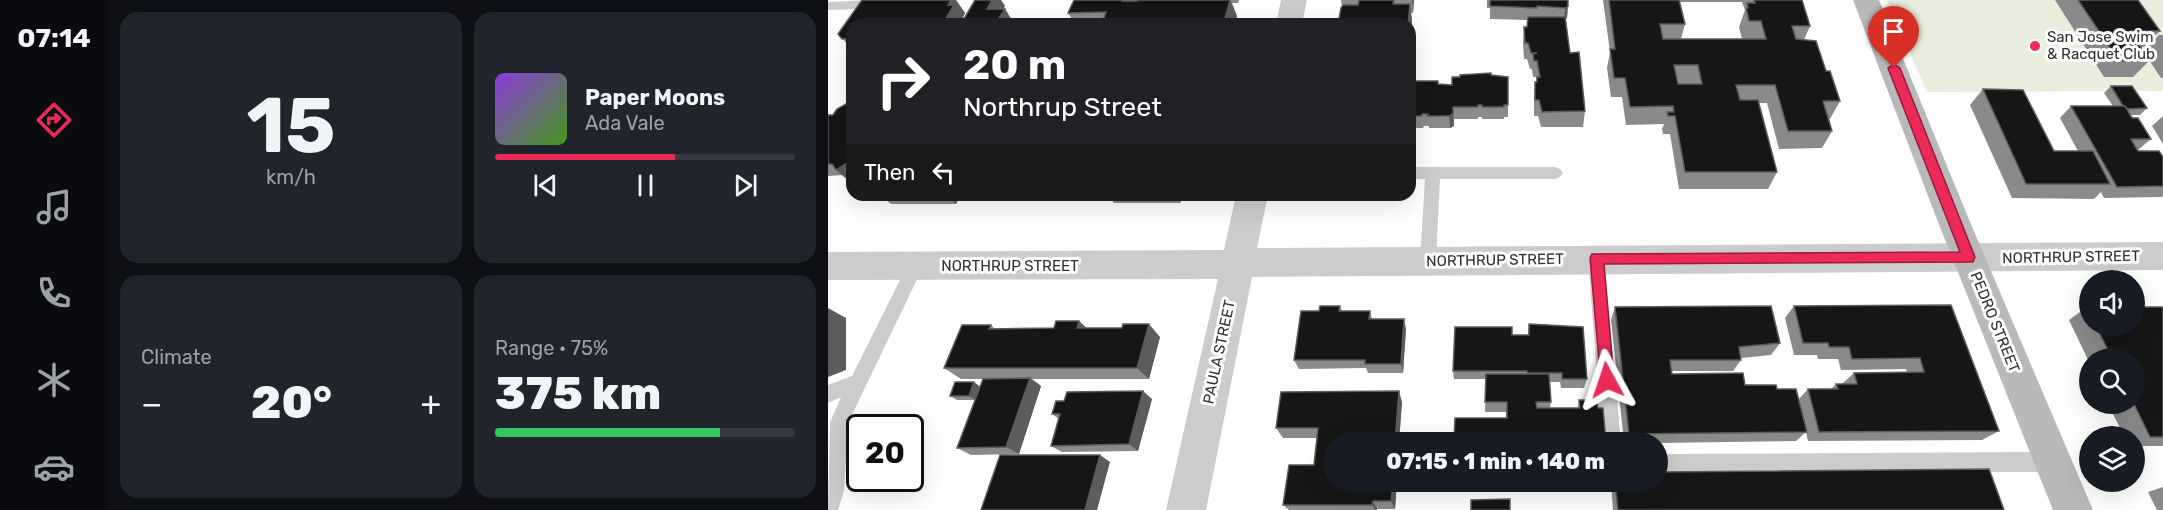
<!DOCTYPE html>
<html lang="en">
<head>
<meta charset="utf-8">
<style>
	body { margin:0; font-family:Rubik,sans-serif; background:#20242c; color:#f1f3f6; height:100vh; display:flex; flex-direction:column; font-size:22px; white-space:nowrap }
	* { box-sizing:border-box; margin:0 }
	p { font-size:20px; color:#9ea1a6 }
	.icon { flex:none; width:33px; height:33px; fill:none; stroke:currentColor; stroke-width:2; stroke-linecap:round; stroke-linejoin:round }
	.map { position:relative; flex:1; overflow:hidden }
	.panel { display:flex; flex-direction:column; gap:12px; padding:12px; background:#0d0f14; width:720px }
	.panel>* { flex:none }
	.banner { position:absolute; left:18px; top:18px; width:570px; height:183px; border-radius:18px; box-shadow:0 6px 24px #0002; background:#202124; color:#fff; overflow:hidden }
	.fabs { position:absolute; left:1251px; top:270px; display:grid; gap:12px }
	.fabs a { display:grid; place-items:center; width:66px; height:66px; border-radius:50%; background:#171b24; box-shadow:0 6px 24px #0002; font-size:30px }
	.speed { position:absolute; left:18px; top:414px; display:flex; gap:12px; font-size:30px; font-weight:700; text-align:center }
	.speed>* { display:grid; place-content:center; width:78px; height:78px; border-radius:50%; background:#171b24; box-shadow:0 6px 24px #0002; line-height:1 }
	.speed .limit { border:3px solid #111; border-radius:9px; background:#fff; color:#111 }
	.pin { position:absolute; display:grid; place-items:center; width:51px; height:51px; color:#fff; margin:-62px -26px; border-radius:50% 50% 50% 0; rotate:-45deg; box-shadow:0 0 6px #0007 }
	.pin .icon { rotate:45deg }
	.me { position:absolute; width:66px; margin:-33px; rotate:355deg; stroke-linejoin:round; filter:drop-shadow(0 0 4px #0008) }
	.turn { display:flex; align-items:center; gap:21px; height:126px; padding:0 18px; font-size:27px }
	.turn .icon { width:78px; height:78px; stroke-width:2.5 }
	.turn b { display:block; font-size:42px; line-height:51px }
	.then { display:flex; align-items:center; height:57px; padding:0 18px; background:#0003; gap:12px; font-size:22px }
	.big { font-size:45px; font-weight:800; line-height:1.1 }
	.panel .card { flex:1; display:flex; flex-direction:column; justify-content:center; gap:9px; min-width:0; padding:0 21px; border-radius:18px; background:#20242c }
	.panel .dial { align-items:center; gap:0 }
	.dial b { font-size:78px; line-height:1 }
	.song { display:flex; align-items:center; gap:18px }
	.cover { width:72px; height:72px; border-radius:9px; background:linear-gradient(135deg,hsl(270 70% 55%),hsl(100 70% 35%)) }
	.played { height:6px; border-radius:3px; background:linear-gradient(90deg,#ec2a58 60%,#363941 60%) }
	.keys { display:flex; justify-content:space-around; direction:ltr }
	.heat { display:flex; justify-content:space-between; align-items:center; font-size:33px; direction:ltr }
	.charge { height:9px; border-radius:4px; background:linear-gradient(90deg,#34c759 75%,#363941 0) }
	.panel .tiles { flex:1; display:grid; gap:12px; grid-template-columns:repeat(2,1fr) }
	.trip { position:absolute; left:495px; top:432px; width:345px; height:60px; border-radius:30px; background:#171b24; box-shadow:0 6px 24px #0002; font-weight:800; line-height:60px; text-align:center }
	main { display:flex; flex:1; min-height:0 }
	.tabs { display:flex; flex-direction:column; width:108px; justify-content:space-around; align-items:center; background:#090b0e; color:#9ea1a6 }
	.tabs .icon { width:42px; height:42px }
	.tabs .active { color:#ec2a58 }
	.tabs b { font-size:27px; color:#f1f3f6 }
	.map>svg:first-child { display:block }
</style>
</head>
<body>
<main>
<nav class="tabs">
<b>07:14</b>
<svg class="icon active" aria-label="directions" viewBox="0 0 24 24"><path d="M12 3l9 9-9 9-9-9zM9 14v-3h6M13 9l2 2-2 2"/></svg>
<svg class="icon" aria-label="music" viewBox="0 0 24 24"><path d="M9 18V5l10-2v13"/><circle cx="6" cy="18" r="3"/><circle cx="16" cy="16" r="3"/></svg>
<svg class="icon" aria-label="phone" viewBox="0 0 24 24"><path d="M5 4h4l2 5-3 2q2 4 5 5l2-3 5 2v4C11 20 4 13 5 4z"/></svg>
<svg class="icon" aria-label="climate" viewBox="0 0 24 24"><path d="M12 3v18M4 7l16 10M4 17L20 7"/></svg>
<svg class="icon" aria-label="car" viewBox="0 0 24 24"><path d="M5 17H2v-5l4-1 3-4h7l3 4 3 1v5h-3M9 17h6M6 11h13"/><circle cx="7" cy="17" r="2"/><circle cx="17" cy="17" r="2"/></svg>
</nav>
<section class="panel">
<div class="tiles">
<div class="card dial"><b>15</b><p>km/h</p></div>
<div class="card">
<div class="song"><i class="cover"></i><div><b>Paper Moons</b><p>Ada Vale</p></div></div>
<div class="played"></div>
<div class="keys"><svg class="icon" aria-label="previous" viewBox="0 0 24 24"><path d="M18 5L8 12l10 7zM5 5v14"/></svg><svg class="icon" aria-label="pause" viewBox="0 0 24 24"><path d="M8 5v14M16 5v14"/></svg><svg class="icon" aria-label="next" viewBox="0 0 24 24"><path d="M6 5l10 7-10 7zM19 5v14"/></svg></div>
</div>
<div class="card"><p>Climate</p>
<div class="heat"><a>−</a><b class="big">20°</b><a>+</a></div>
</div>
<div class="card"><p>Range · 75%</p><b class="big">375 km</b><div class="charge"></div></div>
</div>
</section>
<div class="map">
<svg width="1335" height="510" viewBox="0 0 1335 510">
	<rect width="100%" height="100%" fill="#fff"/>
	<path fill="#e8eddc" d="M1059,0h276v91l-236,1z"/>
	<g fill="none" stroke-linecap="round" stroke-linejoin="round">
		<path fill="#ccc" fill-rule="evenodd" d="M44,0h10l6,4 -7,4 -53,2v-8z
			M582,167h145l5,2 3,4 -3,4 -5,2h-115l-4,82 -2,5 -6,2 -6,-2 -2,-5 5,-82h-15z
			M768,251l6,2 2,5 17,184h-19l-14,-184 2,-5z
			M87,260l6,2 2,5 -75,156 -4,68 -6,19h-10l2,-88 11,-25 -13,6v-18l24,-9 57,-114z
			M1224,452l7,3 3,7 -3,7 -7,3 -394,1v-19z"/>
		<path fill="#ccc" fill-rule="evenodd" d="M453,0h26l-5,24h-26z
			M408,195h32l-11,53 906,-6v28l-911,7 -46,233h-40l52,-231 -390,1v-28l396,-2z"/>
		<path fill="#b9b9b9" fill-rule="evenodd" d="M1025,0h26l91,222 123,288h-40l-115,-288z"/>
	</g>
	<path fill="#8a8a8a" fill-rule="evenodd" d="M34,0h94l9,13 -2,4 1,2 11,-19h26l4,6 -2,3h2l8,13 -1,2h-160v25l-14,-15z
		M246,0h165l-1,3h-6l5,13 -2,8h-160l-7,-11z
		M513,0h73l-1,13h-2l1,8 -2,22v-19l-68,-17z
		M659,0h81l-1,18 -1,1 4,34 15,58 -2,16h-42l-3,-11h-4v-18l1,-16h2l-1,-5h-3l-1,-8h-2l-3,-10h-3l-1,-15 1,-17h3l1,-7 -38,-1v-11h-3z
		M775,0h199l8,26 -6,14 22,31 14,30 -10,18h-1l3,12 -10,17 -43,1 -12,-46h-8l18,69 -9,17h-89l-9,-55h-7l-1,-5 2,-5 -38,1 -4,-28h-11l-4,-29 3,-16zM852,2h62l3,8 -6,17 3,12h-61l4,-15z
		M1227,0h83l22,31 -16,16h-3l3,4 15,-16h4v43h-2l-16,-24 4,7 -16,16h-29z
		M663,75l17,2v40h-4v2h-22v-2h-4v2h-24v7l-4,2h-21v-2h-5l-1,2h-13v-44h29l13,1z
		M1283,86l36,22 -7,7h-9l20,24 -13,11 25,7v39l-2,1 -57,1 -3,-6 -7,7 -82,-1 -42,-93 13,-16 71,62h24l-18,-33 11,-12h42l-9,-13z
		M24,104v75l-3,2 -6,-6 -15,1v-61h5z
		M1335,116v28l-11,-18z
		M52,195h80l-4,9h-65z
		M141,195h134v1l-132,1z
		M280,195h74l-2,8h-66z
		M1123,305l48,126 -17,9 -174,1 -2,-9 -10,9 -138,2 -34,-1 -13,-122 4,-13 165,36 -9,12 -30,3v2l-8,11h-61v3l73,11 32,4 22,10 9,-10h23l5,-5h6l12,-11 53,-1 -1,-3 -65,1 -3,-11h-20l-1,-4h-23l-9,-37 9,-12z
		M512,306l2,5h28l2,8 34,10 -3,44h-35l-2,-5 -67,1 -5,-9 25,-49z
		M1259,307h3v19h44l29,-19v139h-29v-10h-10l-16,-32h26v-46h-44v6l-21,-44z
		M251,321l7,7 74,9 -11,42h-117l9,7 -22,68 -48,1 -14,-7 18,-48h-18l-7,-4 30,-10 3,-7h-22l-17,-11 47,-43 4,4 59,-1z
		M701,324l58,55 -3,9h-23l-1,-6h-10l1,20 -1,6h28l1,-8 19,8 -144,32 52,-22v-6h-21l1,-33h-32l-1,-8 59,-36h16z
		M324,399l-14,52 -76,1 -11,-6 8,-27 -7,-5z
		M574,402l-3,40h-65l63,40 -2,27h-18v1h-88l-6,-5 31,-40 3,-27h-34l-7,-10z
		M84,458l8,4 -9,20 -38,-1 -7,-3h44z
		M783,482h47l345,28h-390z
		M1335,487v23h-6l-9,-18z"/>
	<path fill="#5c5c5c" d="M123,0h5l9,13 -2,4 3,5 -1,2h-22l5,-19z
		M164,0h9l4,6 -9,16 -9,-13z
		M402,0l7,16 -2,8h-8l-2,-5z
		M584,0h2l-1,13z
		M582,4l2,17 -2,22v-19h-2z
		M740,6l-1,12 -3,2 1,-12z
		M177,9l8,13 -1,2h-17z
		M625,107l1,19 -4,2 -1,-12z
		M24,160v19l-3,2 -13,-11z
		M119,195h13l-4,9z
		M347,195h7l-2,8z
		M0,308l18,10v52l-18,7z
		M576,319l2,10 -3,44 -2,-9z
		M251,321l13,12 -15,-5z
		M321,324l11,13 -11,42 -12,-11z
		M202,378l11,8 -22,68 -13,-7z
		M146,382l7,5 -5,13 -7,-4z
		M315,391l9,8 -14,52 -9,-7z
		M571,391l3,11 -3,40h-4z
		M272,455l10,7 -13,48h-12z
		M84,458l8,4 -9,20 -9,-3 8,-1v-17z
		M565,482h4l-2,27 -4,-8z
		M545,501l4,8v1h-2l-3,-5z"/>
	<path fill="#161616" stroke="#5c5c5c" stroke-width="1.5" fill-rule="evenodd" d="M34,0h89l-3,5h6l-11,19h-91v14l-10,1 -4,-5z
		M147,0h17l-5,9h18l-10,15h-34z
		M246,0h48v1h15v-1h93l-5,19 -122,2 3,-9 -38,1z
		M531,0h35l-1,4h17l-2,20h-70l3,-16 2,-3h15z
		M662,0h78v6l-3,2 -28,-2v2l-47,-2z
		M781,0h70l6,24h-25l3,15h103l-5,-18h-12l-3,-13h2l-1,-5h8l-1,-3h48l8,26h-18l4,13 20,2 10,30h4l10,30h-17l9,30h-44l-13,-46h-39l4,15h18l19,72h-92l-10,-56h-7l-1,-4h7l-1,-6 -43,1 -5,-29h-11l-4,-29h5zM846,65h24l4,19h-24z
		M1250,0h60l22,31h-29l18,30h-30z
		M700,17h37l5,36 9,-1 6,59 -43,1 -3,-12h-4v-18h2v-5h3l-3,-16h-3l-1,-7 4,-1h-6l-3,-10h-3l-1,-16h3z
		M663,73v2l17,2v28h-4v2h-22v-2h-4v2h-25v7l-4,2h-22l1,-2h-6v2h-12v-32h4l1,-3h23v3l14,1v-8h8v-2z
		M1283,86h21l15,22 -20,1 -2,-3h-2z
		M1155,89l40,1 31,61h39l17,33h-84z
		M18,104h6v56l-16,10 -4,-6h-4v-49h5l4,-6z
		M1243,106h54l7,12h6l13,21h-20l7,12h21l4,6v29l-46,1z
		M1123,305l48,126 -180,1 -11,-43h30l-2,-5h21l-3,-11 70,-1 -4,-14 -68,1 -3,-12h-20l-1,-4h-25l-9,-37z
		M492,306h20l-1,5h31l-1,8h35l-3,45h-36v-4h-71l7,-49h18z
		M943,306l9,37 -41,4 2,13h-71l2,14 71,-1 2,12h31l1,4h19l11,43 -178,2 -14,-127z
		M1306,307h29v130h-13l-16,-33v-46h-22l-16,-32h38z
		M228,321h23l-2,7h45l1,-4h26l-12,44h-193l18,-43h29l-2,4 65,-1z
		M701,324l54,3 4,52h-25v-6h-35v-2h-74l2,-44h57v8h17z
		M658,374h63l2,28h-15l1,6h43l-1,-8h18l1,8h5l3,34h-160v-2h8l1,-22h52v-16h-22z
		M202,378l-24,69 -49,1 26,-69z
		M127,382h19l-5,14h-19z
		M315,391l-14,53 -78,2 9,-32h-8l4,-13h8l3,-9z
		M571,391l-4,51h-61v40h59l-2,19h-18l-1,4h-89l6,-40h25l4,-37h-42l5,-36z
		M172,455h100l-15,55h-104z
		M1161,469l15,41h-386l-3,-28h43v-10z
		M682,499v11h-39v-10z"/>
	<path fill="#ec2a58" stroke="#991b39" stroke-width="1.5" d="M1066,64l6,4 75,189 -2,5 -369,2 10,116 -2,4 -5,3 -6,-3 -11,-126 2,-4 368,-2 -72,-184z"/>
	<circle fill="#ec2a58" stroke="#fff" stroke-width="2" cx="1207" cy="46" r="6"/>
	<g text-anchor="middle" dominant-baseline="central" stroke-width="6" stroke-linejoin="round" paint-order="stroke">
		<g font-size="15" fill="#2f2f2f" stroke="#fff" text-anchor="start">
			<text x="1219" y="37">San Jose Swim<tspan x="1219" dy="17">&amp; Racquet Club</tspan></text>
		</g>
		<g font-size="15" fill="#2f2f2f" stroke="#fff">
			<text transform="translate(1243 257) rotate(-1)">NORTHRUP STREET</text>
			<text transform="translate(667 260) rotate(-1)">NORTHRUP STREET</text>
			<text x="182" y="266">NORTHRUP STREET</text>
			<text transform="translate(1167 322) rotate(68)">PEDRO STREET</text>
			<text transform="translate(391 352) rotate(-78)">PAULA STREET</text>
		</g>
	</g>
</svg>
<div class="fabs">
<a><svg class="icon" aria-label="sound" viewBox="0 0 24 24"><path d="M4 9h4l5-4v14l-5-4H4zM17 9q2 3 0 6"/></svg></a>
<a><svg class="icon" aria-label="search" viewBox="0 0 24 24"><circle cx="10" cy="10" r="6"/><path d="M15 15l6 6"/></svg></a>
<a><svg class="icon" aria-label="layers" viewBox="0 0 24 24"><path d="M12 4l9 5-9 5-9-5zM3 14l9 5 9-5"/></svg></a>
</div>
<div class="speed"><div class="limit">20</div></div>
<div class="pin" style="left:1066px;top:68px;background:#d93025"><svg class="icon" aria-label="arrive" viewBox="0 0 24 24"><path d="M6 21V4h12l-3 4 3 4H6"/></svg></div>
<svg class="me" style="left:779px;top:380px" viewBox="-20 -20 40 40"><path d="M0-17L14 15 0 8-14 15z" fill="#ec2a58" stroke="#fff" stroke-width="4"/></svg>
<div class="trip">07:15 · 1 min · 140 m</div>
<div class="banner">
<div class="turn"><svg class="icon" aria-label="right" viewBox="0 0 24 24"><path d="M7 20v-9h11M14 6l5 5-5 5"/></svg><div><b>20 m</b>Northrup Street</div></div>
<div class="then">Then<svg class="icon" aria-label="left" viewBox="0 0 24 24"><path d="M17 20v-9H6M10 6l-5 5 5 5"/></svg></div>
</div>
</div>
</main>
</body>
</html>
